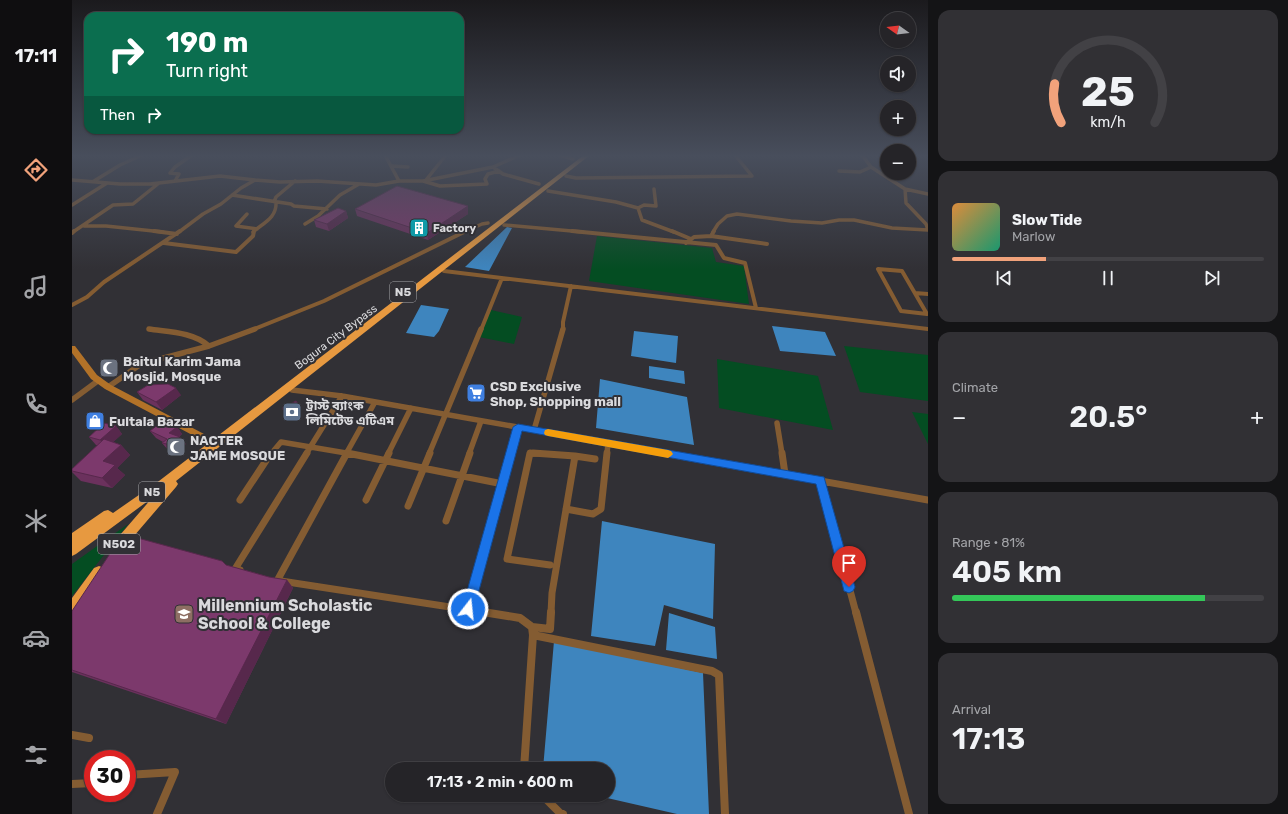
<!DOCTYPE html>
<html lang="en">
<head>
<meta charset="utf-8">
<style>
	body { margin:0; font-family:Rubik,"Noto Sans Bengali",sans-serif; background:#313034; color:#f1f3f6; height:100vh; display:flex; flex-direction:column; font-size:15px; white-space:nowrap }
	* { box-sizing:border-box; margin:0 }
	p { font-size:13px; color:#a3a4a8 }
	.icon { flex:none; width:22px; height:22px; fill:none; stroke:currentColor; stroke-width:2; stroke-linecap:round; stroke-linejoin:round }
	.map { position:relative; flex:1; overflow:hidden }
	.drawer { display:flex; flex-direction:column; gap:10px; padding:10px; background:#141416; width:360px }
	.drawer>* { flex:none }
	.guide { position:absolute; left:12px; top:12px; width:380px; height:122px; border-radius:12px; box-shadow:0 1px 3px #0004,0 0 0 1px #424145; background:#0b6e4f; color:#fff; overflow:hidden }
	.needle { width:26px; rotate:284deg }
	.tools { position:absolute; left:808px; top:12px; display:grid; gap:8px }
	.tools a { display:grid; place-items:center; width:36px; height:36px; border-radius:50%; background:#252428; box-shadow:0 1px 3px #0004,0 0 0 1px #424145; font-size:20px }
	.speed { position:absolute; left:12px; top:750px; display:flex; gap:8px; font-size:20px; font-weight:700; text-align:center }
	.speed>* { display:grid; place-content:center; width:52px; height:52px; border-radius:50%; background:#252428; box-shadow:0 1px 3px #0004,0 0 0 1px #424145; line-height:1 }
	.speed .limit { border:6px solid #d22; background:#fff; color:#111 }
	.pin { position:absolute; display:grid; place-items:center; width:34px; height:34px; color:#fff; margin:-41px -17px; border-radius:50% 50% 50% 0; rotate:-45deg; box-shadow:0 0 4px #0007 }
	.pin .icon { rotate:45deg }
	.me { position:absolute; width:44px; margin:-22px; rotate:16deg; stroke-linejoin:round; filter:drop-shadow(0 0 3px #0008) }
	.turn { display:flex; align-items:center; gap:14px; height:84px; padding:0 16px; font-size:18px }
	.turn .icon { width:52px; height:52px; stroke-width:2.5 }
	.turn b { display:block; font-size:28px; line-height:34px }
	.then { display:flex; align-items:center; height:38px; padding:0 16px; background:#0003; gap:8px; font-size:15px }
	.big { font-size:30px; font-weight:600; line-height:1.1 }
	.drawer .card { flex:1; display:flex; flex-direction:column; justify-content:center; gap:6px; min-width:0; padding:0 14px; border-radius:12px; background:#313034 }
	.drawer .dial { align-items:center; gap:0 }
	.dial svg { height:104px; overflow:visible; fill:none; stroke:#424145; stroke-width:7; stroke-linecap:round; text-anchor:middle }
	.dial text { fill:#f1f3f6; stroke:none }
	.song { display:flex; align-items:center; gap:12px }
	.cover { width:48px; height:48px; border-radius:6px; background:linear-gradient(135deg,hsl(30 70% 55%),hsl(160 70% 35%)) }
	.played { height:4px; border-radius:2px; background:linear-gradient(90deg,#f1a27b 30%,#424145 30%) }
	.keys { display:flex; justify-content:space-around; direction:ltr }
	.heat { display:flex; justify-content:space-between; align-items:center; font-size:22px; direction:ltr }
	.charge { height:6px; border-radius:3px; background:linear-gradient(90deg,#34c759 81%,#424145 0) }
	.trip { position:absolute; left:313px; top:762px; width:230px; height:40px; border-radius:20px; background:#252428; box-shadow:0 1px 3px #0004,0 0 0 1px #424145; font-weight:600; line-height:40px; text-align:center }
	main { display:flex; flex:1; min-height:0 }
	.tabs { display:flex; flex-direction:column; width:72px; justify-content:space-around; align-items:center; background:#0f0e10; color:#a3a4a8 }
	.tabs .icon { width:28px; height:28px }
	.tabs .active { color:#f1a27b }
	.tabs b { font-size:18px; color:#f1f3f6 }
	.map>svg:first-child { display:block }
</style>
</head>
<body>
<main>
<nav class="tabs">
<b>17:11</b>
<svg class="icon active" aria-label="directions" viewBox="0 0 24 24"><path d="M12 3l9 9-9 9-9-9zM9 14v-3h6M13 9l2 2-2 2"/></svg>
<svg class="icon" aria-label="music" viewBox="0 0 24 24"><path d="M9 18V5l10-2v13"/><circle cx="6" cy="18" r="3"/><circle cx="16" cy="16" r="3"/></svg>
<svg class="icon" aria-label="phone" viewBox="0 0 24 24"><path d="M5 4h4l2 5-3 2q2 4 5 5l2-3 5 2v4C11 20 4 13 5 4z"/></svg>
<svg class="icon" aria-label="climate" viewBox="0 0 24 24"><path d="M12 3v18M4 7l16 10M4 17L20 7"/></svg>
<svg class="icon" aria-label="car" viewBox="0 0 24 24"><path d="M5 17H2v-5l4-1 3-4h7l3 4 3 1v5h-3M9 17h6M6 11h13"/><circle cx="7" cy="17" r="2"/><circle cx="17" cy="17" r="2"/></svg>
<svg class="icon" aria-label="filters" viewBox="0 0 24 24"><path d="M4 7h16M4 17h16"/><circle cx="9" cy="7" r="2"/><circle cx="15" cy="17" r="2"/></svg>
</nav>
<div class="map">
<svg width="856" height="814" viewBox="0 0 856 814">
	<rect width="100%" height="100%" fill="#313035"/>
	<path fill="#044d22" d="M525,236l115,12 4,14 28,4 5,38 -160,-23z
		M419,310l31,7 -8,27 -35,-7z
		M772,346l84,9v46l-68,-9z
		M645,359l101,17 15,54 -114,-22z
		M840,412l16,2v30z
		M56,524l-56,72v-32z"/>
	<path fill="#3e85be" d="M435,227l5,1 -23,43 -24,-4z
		M349,305l28,4 -10,22 -5,6 -28,-4z
		M700,326l53,6 11,24 -56,-5z
		M562,331l44,5 -2,27 -45,-7z
		M577,366l35,5 1,13 -36,-6z
		M528,379l87,18 7,48 -98,-17z
		M530,521l113,23 -2,75 -49,-14 -9,41 -64,-10z
		M597,613l46,14 2,32 -51,-9z
		M482,641l149,32 6,141h-32l-83,-19h14v-26h-65z"/>
	<g fill="none" stroke-linecap="round" stroke-linejoin="round">
		<path stroke="#845c32" stroke-width="3.5" d="M313,155l14,26
			M488,155l13,4
			M790,155l9,12
			M320,166l16,1
			M421,167l27,-12
			M494,176l10,2 176,-2 -17,-21
			M0,180l48,4h30l70,-8 35,4 -14,8 -20,16 -18,10 -24,18
			M183,180l25,2 37,-1 59,4 23,-4h24l17,5 47,-2 -2,-5 3,-5 11,-3
			M354,180l20,-25
			M22,181l26,-16 22,-10
			M103,181l4,-7 -9,-1 5,-6 17,-12
			M351,181l70,-14 10,7 36,10
			M833,189l23,5
			M476,191l68,11 22,6 4,12 32,12
			M160,195l59,9 3,2 33,3
			M202,202l2,-5 19,-16
			M0,205l35,-22
			M566,208l6,-3 12,1 -2,-17
			M175,214l-11,12 21,3
			M233,224l13,-8 22,-21 19,-11
			M432,225l79,7
			M12,226h22l57,6
			M1,232l40,-27 20,-1 26,-21
			M181,232c10,-9 24,-14 23,-30
			M392,232l18,-8 6,-1
			M641,232l5,-8 9,-8 10,-2 54,7 31,2 17,-3h15l38,8 36,2 -2,-6 -20,-21 -1,-14 -34,-22 -11,5 -21,-1"/>
		<path stroke="#845c32" stroke-width="4" d="M82,231l23,3
			M500,231l144,14 8,13 21,5 11,45
			M600,231l19,8
			M0,233l2,-2
			M639,236l56,8
			M92,243l72,9 17,-16 1,-5
			M614,243l8,-6 17,-1 3,-5
			M806,269l24,2 25,43 -26,-3z
			M372,271l484,58
			M843,293l13,1
			M0,305l15,-8 17,-15 76,-51
			M77,329l6,1
			M180,330l72,-29 142,-70
			M409,330l21,-52
			M491,330v-8l8,-36"/>
		<path stroke="#845c32" stroke-width="5.5" d="M77,329c20,3 44,3 60,17
			M36,387l33,-23 68,-18 46,-17
			M220,390l50,6 328,58
			M0,400l27,-20
			M705,423l5,31
			M462,430l29,-101
			M199,454l10,-12 71,12
			M234,454l36,-58
			M274,454l29,-52
			M316,454l23,-46
			M357,454l52,-125
			M397,454l12,-33
			M439,454l7,-27
			M458,454h18
			M535,454l1,-11"/>
		<path stroke="#845c32" stroke-width="7" d="M275,453l156,31
			M458,453l-23,106 43,6
			M461,453l42,3
			M592,453l264,47
			M710,453l3,21
			M749,481l35,132
			M168,500l31,-47
			M294,500l23,-47
			M336,506l22,-53
			M494,509l27,5 8,-5 6,-56
			M374,521l24,-68
			M168,570l-5,-1 72,-116
			M205,581l70,-128
			M209,581l208,32
			M396,609l43,-156
			M479,613l1,-20 23,-137 20,3"/>
		<path stroke="#845c32" stroke-width="8" d="M411,612l37,6 12,9 1,8 -9,134
			M784,612l53,202
			M460,627l18,2 1,-17
			M461,635l179,36 7,4 6,139
			M0,735l17,3
			M55,775l48,-3 -18,42
			M0,784l21,-1
			M470,795l18,18 3,1"/>
		<path fill="#b27228" fill-rule="evenodd" d="M0,346h3l22,29 14,10 93,49 1,2 -1,2h-6l-93,-49 -14,-10 -19,-26z"/>
		<path fill="#e79940" fill-rule="evenodd" d="M512,155h6l-414,326 2,3 -2,3 -54,63 -4,2 -4,-2 -2,-4 2,-4 38,-44 -76,56 -4,2v-23l32,-22 4,-1 5,3 46,-32z
			M27,566l5,2 2,4 -2,4 -27,38 -5,2v-18l22,-30z"/>
	</g>
	<path fill="#6b315d" d="M283,209l113,5 -40,26 -71,-24z
		M274,211l2,7 -19,13 -13,-4 -2,-7z
		M65,392l44,3 -19,15 -19,-10z
		M227,405l2,5 -13,7 -4,-4 -2,-5z
		M44,426l6,8 -9,8 8,3 9,10 -13,13 8,7 -13,13 -31,-7 -9,-9v-3l26,-24h-2l-7,-8z
		M105,427l5,7 -3,3h1l6,7 -10,8 -8,-2 -6,-7 1,-1 -7,-4 -6,-7z
		M154,565l43,12 18,3 6,8 -67,136 -154,-52v-61z"/>
	<path fill="#57284c" d="M396,206v8l-40,26 -1,-7z
		M274,211l2,7 -19,13 -2,-7z
		M104,388l5,7 -19,15 -6,-8z
		M227,405l2,5 -13,7 -3,-5z
		M44,426l6,8 -15,14 -7,-8z
		M105,427l5,7 -8,6 -5,-7z
		M108,437l6,7 -10,8 -5,-7z
		M49,445l9,10 -13,13 8,7 -13,13 -10,-10 1,-17z
		M215,580l6,8 -67,136 -10,-5z"/>
	<path fill="#7c396c" stroke="#57284c" d="M325,186l71,20 -41,27 -72,-24z
		M266,208l8,3 -19,13 -13,-4z
		M96,384l8,4 -20,14 -19,-10 11,-7z
		M224,401l3,4 -14,7 -3,-4z
		M92,420l13,7 -8,6 11,4 -9,8 -9,-2 5,-4 -17,-8z
		M32,423l12,3 -16,14 -11,-3z
		M32,439l17,6 -18,16 12,4 -13,13 -30,-7v-2z
		M51,534l99,27 4,4 43,12 18,3 -71,139 -144,-49v-59z"/>
	<linearGradient id="sky" x2="0" y2="1"><stop stop-color="#1b1a1d"/><stop offset="0.58" stop-color="#484e5c"/><stop offset="1" stop-color="#484e5c" stop-opacity="0"/></linearGradient>
	<rect width="856" height="269" fill="url(#sky)"/>
	<path fill="#1a73e8" stroke="#114b97" d="M446,424l306,53 31,110 -2,4 -4,2 -5,-2 -1,-4 -27,-103 -294,-53 -48,178 -2,4 -4,2 -5,-2 -1,-4 51,-182z"/>
	<path fill="#f59e0b" d="M476,429l120,21 3,1 2,3 -2,2 -3,2 -120,-22 -3,-1 -1,-2 1,-3z"/>
	<defs>
		<g id="building-square" transform="scale(1)"><rect x="-9" y="-9" width="18" height="18" rx="4" fill="#0f9aa8" stroke="#313035"/><path d="M-4-6H4V6H1V3H-1V6H-4ZM-2.5-4.3h1.7v1.8h-1.7ZM.8-4.3h1.7v1.8H.8ZM-2.5-1h1.7V.8h-1.7ZM.8-1h1.7V.8H.8Z" fill="#fff"/></g>
		<g id="mosque-square" transform="scale(1)"><rect x="-9" y="-9" width="18" height="18" rx="4" fill="#6b7280" stroke="#313035"/><path d="M3.5-4.9A6 6 0 1 0 3.5 4.9A5 5 0 1 1 3.5-4.9Z" fill="#fff"/></g>
		<g id="supermarket-square" transform="scale(1)"><rect x="-9" y="-9" width="18" height="18" rx="4" fill="#3f7fe0" stroke="#313035"/><path d="M-6-5.5h2.5l.6 2H6L4.5 2H-2.5L-4.4-4H-6ZM-1.5 3.2a1.3 1.3 0 1 0 .1 0ZM3 3.2a1.3 1.3 0 1 0 .1 0Z" fill="#fff"/></g>
		<g id="bank-square" transform="scale(1)"><rect x="-9" y="-9" width="18" height="18" rx="4" fill="#5c6f8a" stroke="#313035"/><path d="M-6-4H6V4H-6ZM0-2.3a2.3 2.3 0 1 0 0 4.6a2.3 2.3 0 1 0 0-4.6Z" fill="#fff"/></g>
		<g id="shop-square" transform="scale(1)"><rect x="-9" y="-9" width="18" height="18" rx="4" fill="#3f7fe0" stroke="#313035"/><path d="M-5-2.5h2.3a2.7 3.5 0 0 1 5.4 0H5L5.5 6h-11ZM-1.5-2.5h3a1.5 2.3 0 0 0-3 0Z" fill="#fff"/></g>
		<g id="school-square" transform="scale(1)"><rect x="-9" y="-9" width="18" height="18" rx="4" fill="#8d6e63" stroke="#313035"/><path d="M0-5L7-2L0 1L-7-2ZM-4 1L0 2.5L4 1V4Q0 6-4 4Z" fill="#fff"/></g>
	</defs>
	<g fill-rule="evenodd">
		<use href="#building-square" x="347" y="228"/>
		<use href="#mosque-square" x="37" y="368"/>
		<use href="#supermarket-square" x="404" y="393"/>
		<use href="#bank-square" x="220" y="412"/>
		<use href="#shop-square" x="23" y="421"/>
		<use href="#mosque-square" x="104" y="447"/>
		<use href="#school-square" x="112" y="614"/>
	</g>
	<g text-anchor="middle" dominant-baseline="central" stroke-width="4" stroke-linejoin="round" paint-order="stroke">
		<g font-size="11" font-weight="bold" fill="#dadadd" stroke="#313035" text-anchor="start">
			<text x="361" y="228">Factory</text>
		</g>
		<g font-size="11" fill="#dadadd" stroke="#313035">
			<text transform="translate(264 337) rotate(-37)">Bogura City Bypass</text>
		</g>
		<g fill="#313035" stroke="#a7a7ab" stroke-width="1">
			<rect x="318" y="282" width="26" height="20" rx="3"/>
			<rect x="67" y="482" width="26" height="20" rx="3"/>
			<rect x="26" y="534" width="42" height="20" rx="3"/>
		</g>
		<g font-size="12" font-weight="bold" fill="#dadadd">
			<text x="331" y="292">N5</text>
			<text x="80" y="492">N5</text>
			<text x="47" y="544">N502</text>
		</g>
		<g font-size="13" font-weight="bold" fill="#dadadd" stroke="#313035" text-anchor="start">
			<text x="51" y="361">Baitul Karim Jama<tspan x="51" dy="15">Mosjid, Mosque</tspan></text>
			<text x="418" y="386">CSD Exclusive<tspan x="418" dy="15">Shop, Shopping mall</tspan></text>
			<text x="234" y="405">ট্রাস্ট ব্যাংক<tspan x="234" dy="15">লিমিটেড এটিএম</tspan></text>
			<text x="37" y="421">Fultala Bazar</text>
			<text x="118" y="440">NACTER<tspan x="118" dy="15">JAME MOSQUE</tspan></text>
		</g>
		<g font-size="16" font-weight="bold" fill="#dadadd" stroke="#313035" text-anchor="start">
			<text x="126" y="605">Millennium Scholastic<tspan x="126" dy="18">School &amp; College</tspan></text>
		</g>
	</g>
</svg>
<div class="tools">
<a><svg class="needle" viewBox="-14 -14 28 28"><path d="M0-13l5 13h-10z" fill="#e53935"/><path d="M0 13l5-13h-10z" fill="#a3a4a8"/></svg></a>
<a><svg class="icon" aria-label="sound" viewBox="0 0 24 24"><path d="M4 9h4l5-4v14l-5-4H4zM17 9q2 3 0 6"/></svg></a>
<a>+</a>
<a>−</a>
</div>
<div class="speed"><div class="limit">30</div></div>
<div class="pin" style="left:777px;top:587px;background:#d93025"><svg class="icon" aria-label="arrive" viewBox="0 0 24 24"><path d="M6 21V4h12l-3 4 3 4H6"/></svg></div>
<svg class="me" style="left:396px;top:609px" viewBox="-20 -20 40 40"><circle r="17" fill="#1a73e8" stroke="#fff" stroke-width="3"/><path d="M0-11L8 9 0 5-8 9z" fill="#fff"/></svg>
<div class="trip">17:13 · 2 min · 600 m</div>
<div class="guide">
<div class="turn"><svg class="icon" aria-label="right" viewBox="0 0 24 24"><path d="M7 20v-9h11M14 6l5 5-5 5"/></svg><div><b>190 m</b>Turn right</div></div>
<div class="then">Then<svg class="icon" aria-label="right" viewBox="0 0 24 24"><path d="M7 20v-9h11M14 6l5 5-5 5"/></svg></div>
</div>
</div>
<section class="drawer">
<div class="card dial"><svg viewBox="0 0 100 80">
<path d="M14 69A42 42 0 1 1 86 69"/>
<path d="M14 69A42 42 0 0 1 9 39" stroke="#f1a27b"/>
<text x="50" y="56" font-size="32" font-weight="700">25</text>
<text x="50" y="72" font-size="11">km/h</text>
</svg></div>
<div class="card">
<div class="song"><i class="cover"></i><div><b>Slow Tide</b><p>Marlow</p></div></div>
<div class="played"></div>
<div class="keys"><svg class="icon" aria-label="previous" viewBox="0 0 24 24"><path d="M18 5L8 12l10 7zM5 5v14"/></svg><svg class="icon" aria-label="pause" viewBox="0 0 24 24"><path d="M8 5v14M16 5v14"/></svg><svg class="icon" aria-label="next" viewBox="0 0 24 24"><path d="M6 5l10 7-10 7zM19 5v14"/></svg></div>
</div>
<div class="card"><p>Climate</p>
<div class="heat"><a>−</a><b class="big">20.5°</b><a>+</a></div>
</div>
<div class="card"><p>Range · 81%</p><b class="big">405 km</b><div class="charge"></div></div>
<div class="card"><p>Arrival</p><b class="big">17:13</b></div>
</section>
</main>
</body>
</html>
